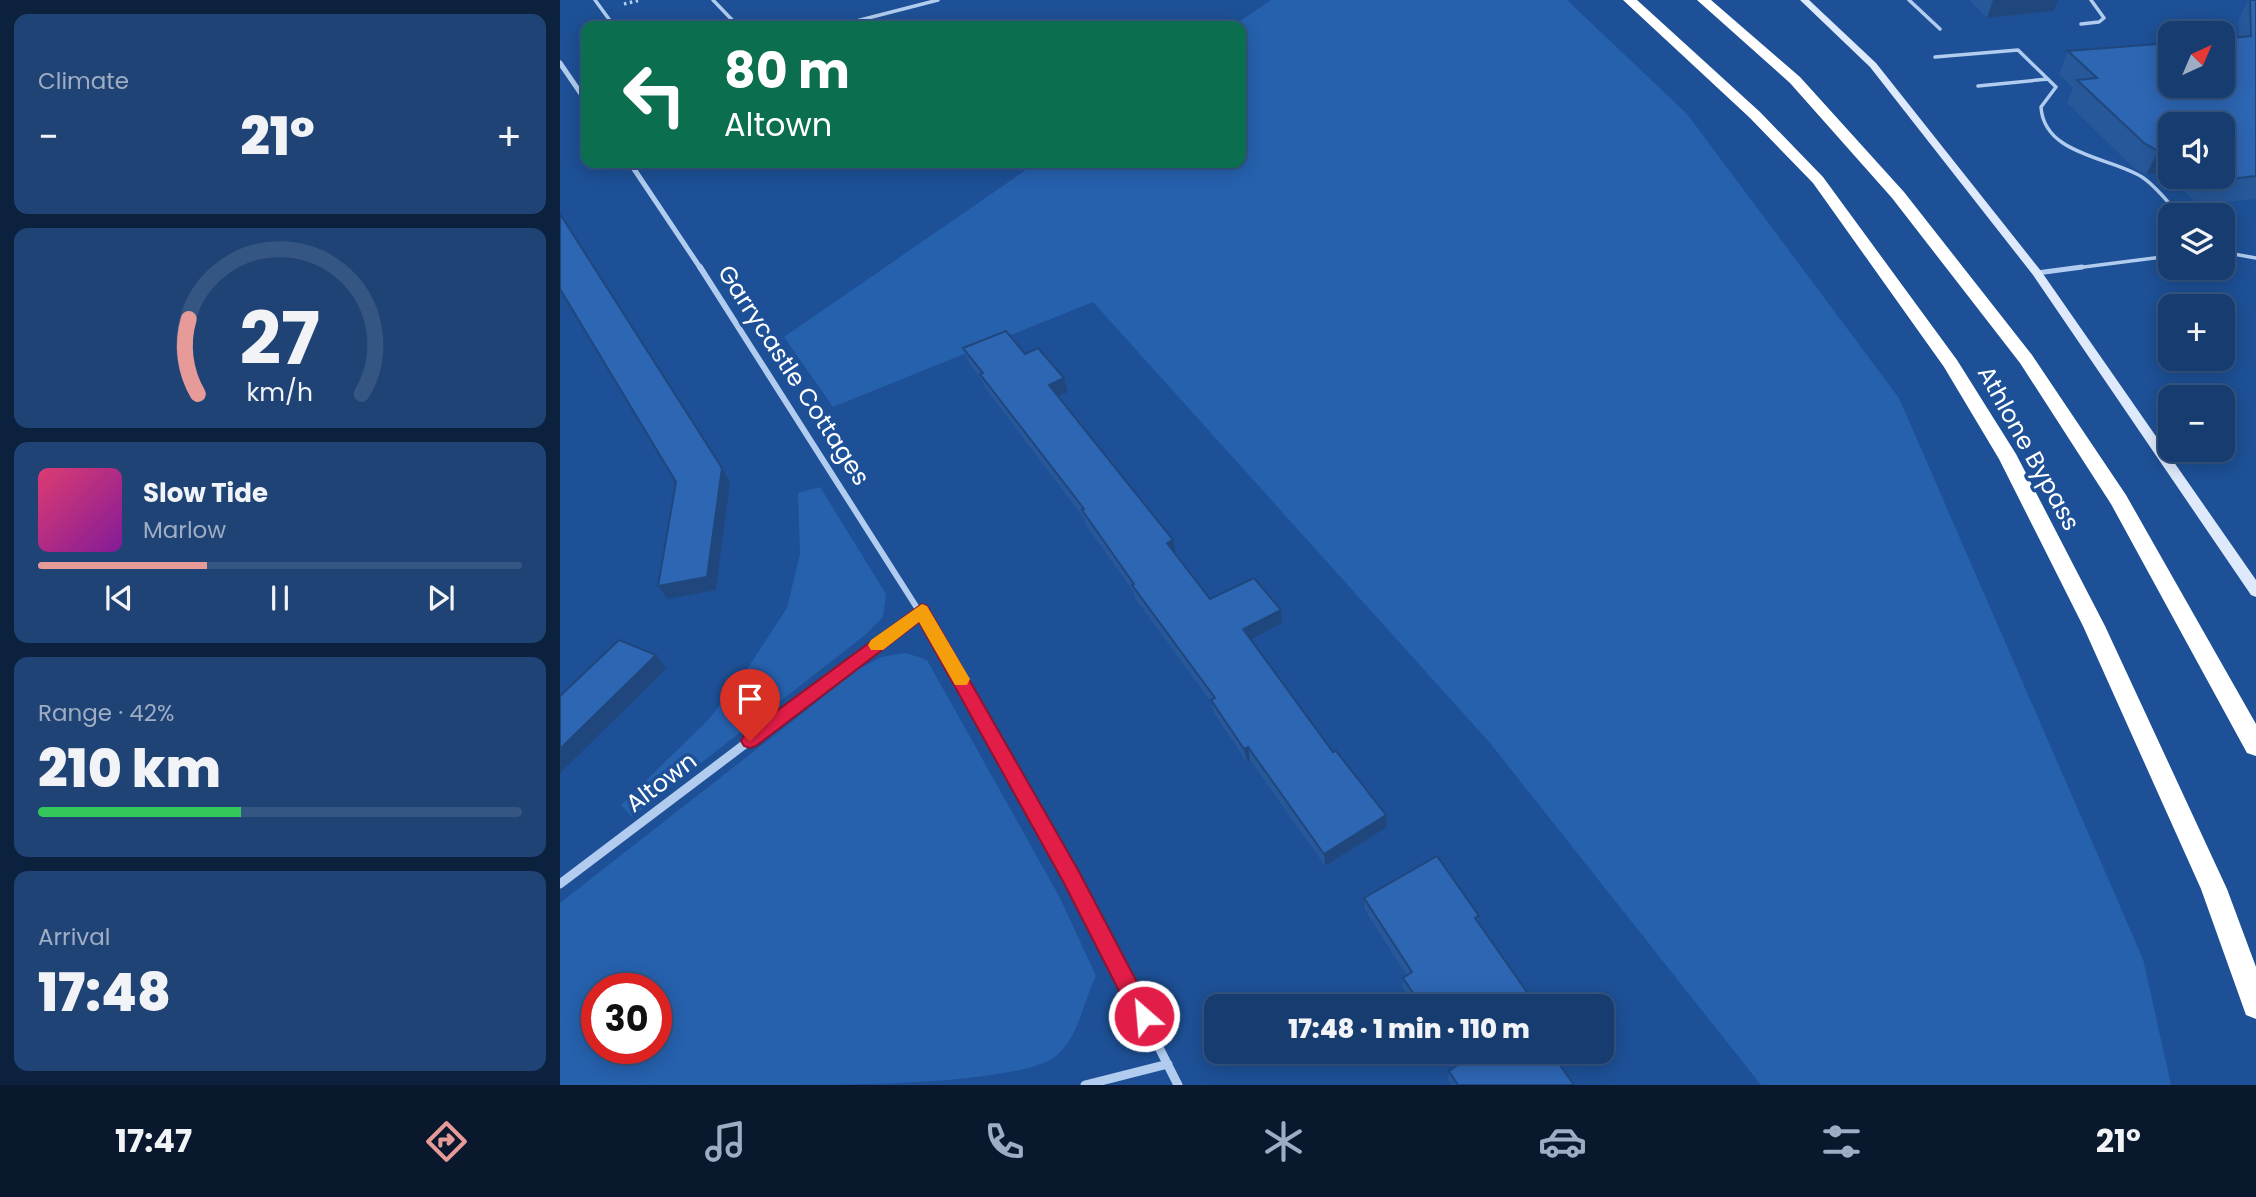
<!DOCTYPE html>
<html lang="en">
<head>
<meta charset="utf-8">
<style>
	body { margin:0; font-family:Poppins,sans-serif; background:#1f4375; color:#f1f3f6; height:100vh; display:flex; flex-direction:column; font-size:26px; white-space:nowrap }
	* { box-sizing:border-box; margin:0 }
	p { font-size:23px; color:#9eadc3 }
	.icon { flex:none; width:38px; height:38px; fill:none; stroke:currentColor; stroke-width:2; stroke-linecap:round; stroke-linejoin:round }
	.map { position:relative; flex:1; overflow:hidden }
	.panel { display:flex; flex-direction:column; gap:14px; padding:14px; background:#0c213e; width:560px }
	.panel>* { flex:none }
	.banner { position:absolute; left:21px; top:21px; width:665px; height:147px; border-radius:14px; box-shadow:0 4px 18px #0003,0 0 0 2px #355683; background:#0b6e4f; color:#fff; overflow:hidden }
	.needle { width:46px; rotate:44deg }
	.buttons { position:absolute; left:1598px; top:21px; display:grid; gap:14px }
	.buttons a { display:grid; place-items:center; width:77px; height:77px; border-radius:14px; background:#163c70; box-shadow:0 4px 18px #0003,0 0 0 2px #355683; font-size:35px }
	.speed { position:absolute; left:21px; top:973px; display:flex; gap:14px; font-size:35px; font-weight:700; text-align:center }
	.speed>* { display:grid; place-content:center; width:91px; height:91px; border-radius:50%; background:#163c70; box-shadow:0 4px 18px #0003,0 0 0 2px #355683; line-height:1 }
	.speed .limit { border:10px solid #d22; background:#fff; color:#111 }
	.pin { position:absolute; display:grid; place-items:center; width:60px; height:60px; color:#fff; margin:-72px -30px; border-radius:50% 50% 50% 0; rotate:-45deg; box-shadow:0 0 7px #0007 }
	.pin .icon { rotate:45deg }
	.me { position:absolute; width:77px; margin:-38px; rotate:333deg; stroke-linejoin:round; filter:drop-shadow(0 0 5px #0008) }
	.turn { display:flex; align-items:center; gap:24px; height:147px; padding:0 28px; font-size:32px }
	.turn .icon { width:91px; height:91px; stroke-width:2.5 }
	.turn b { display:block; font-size:49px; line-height:60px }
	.big { font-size:52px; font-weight:800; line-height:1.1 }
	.panel .tile { flex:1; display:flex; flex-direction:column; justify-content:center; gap:10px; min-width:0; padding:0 24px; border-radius:14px; background:#1f4375 }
	.panel .dial { align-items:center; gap:0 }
	.dial svg { height:182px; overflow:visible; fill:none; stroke:#355683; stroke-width:7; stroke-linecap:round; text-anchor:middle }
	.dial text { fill:#f1f3f6; stroke:none }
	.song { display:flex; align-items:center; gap:21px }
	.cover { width:84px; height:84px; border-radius:10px; background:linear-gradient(135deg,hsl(340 70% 55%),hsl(290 70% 35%)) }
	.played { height:7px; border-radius:4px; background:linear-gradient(90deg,#e69b98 35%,#355683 35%) }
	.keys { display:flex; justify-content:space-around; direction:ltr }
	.heat { display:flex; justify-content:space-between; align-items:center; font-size:38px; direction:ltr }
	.charge { height:10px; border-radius:5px; background:linear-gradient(90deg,#34c759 42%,#355683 0) }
	.trip { position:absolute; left:644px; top:994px; width:410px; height:70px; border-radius:14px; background:#163c70; box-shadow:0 4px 18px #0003,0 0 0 2px #355683; font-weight:800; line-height:70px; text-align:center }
	.tabs { display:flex; height:112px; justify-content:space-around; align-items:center; background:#09182d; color:#9eadc3 }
	.tabs .icon { width:49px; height:49px }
	.tabs .selected { color:#e69b98 }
	.tabs b { font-size:32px; color:#f1f3f6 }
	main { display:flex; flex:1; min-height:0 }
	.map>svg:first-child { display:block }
</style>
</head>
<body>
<main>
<section class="panel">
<div class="tile"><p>Climate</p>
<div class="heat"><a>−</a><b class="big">21°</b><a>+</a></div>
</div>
<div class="tile dial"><svg viewBox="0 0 100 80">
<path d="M14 69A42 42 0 1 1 86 69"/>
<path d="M14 69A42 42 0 0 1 10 36" stroke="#e69b98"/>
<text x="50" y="56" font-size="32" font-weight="700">27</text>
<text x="50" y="72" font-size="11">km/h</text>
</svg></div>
<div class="tile">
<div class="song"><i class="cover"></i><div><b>Slow Tide</b><p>Marlow</p></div></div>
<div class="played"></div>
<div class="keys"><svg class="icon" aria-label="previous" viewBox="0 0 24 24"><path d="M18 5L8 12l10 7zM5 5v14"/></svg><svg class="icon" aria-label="pause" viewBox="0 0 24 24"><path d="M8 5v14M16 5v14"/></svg><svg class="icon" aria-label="next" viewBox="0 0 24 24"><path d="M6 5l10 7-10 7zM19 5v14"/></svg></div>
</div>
<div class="tile"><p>Range · 42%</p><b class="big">210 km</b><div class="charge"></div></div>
<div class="tile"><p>Arrival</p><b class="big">17:48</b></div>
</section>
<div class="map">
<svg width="1696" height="1085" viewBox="0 0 1696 1085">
	<rect width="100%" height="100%" fill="#1d5096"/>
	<path fill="#2661ae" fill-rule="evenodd" d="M711,0h296l120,114 212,284 244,561 28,126h-410l-271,-342 -397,-441 -260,105 -49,-70 252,-174h205v-137h-8z
		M260,487l66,107 -3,23 -18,18 -233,182 -11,-12 87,-85 32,-40 47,-72 13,-54 -2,-61z
		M346,653l21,7 133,238 36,78c-14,28 -17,64 -44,83 -48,26 -206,26 -268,26 -75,0 -149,0 -224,0v-182l299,-234 22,-12zM37,989h59v59h-59z"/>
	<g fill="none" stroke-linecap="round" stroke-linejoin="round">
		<path stroke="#b1ccef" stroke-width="3.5" stroke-dasharray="2.5 3.5" stroke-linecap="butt" d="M64,4l16,-4
			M120,26l22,-6"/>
		<path stroke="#b1ccef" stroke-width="3.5" d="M35,0l19,26
			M153,0l25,26
			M1349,0l31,29
			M1521,24l18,-2 5,-4 -13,-18
			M277,26l101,-26
			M1375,57l83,-7 38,37 -15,20c3,48 69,50 101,70 14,9 26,26 38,38
			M1418,86l70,-7
			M1662,252l34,6
			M1508,269l102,-13"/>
		<path stroke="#b1ccef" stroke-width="5" d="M1477,273l45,-6"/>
		<path stroke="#b1ccef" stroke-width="5" d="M0,63l26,38
			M70,163l71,106"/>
		<path stroke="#b1ccef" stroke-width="6" d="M140,267l226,355
			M347,622l14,-11"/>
		<path stroke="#b1ccef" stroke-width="9" d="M365,620l157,275 96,190
			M0,884l349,-264
			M525,1085l83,-21"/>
		<path fill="#deeafb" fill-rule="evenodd" d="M1240,0h9l67,63 165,208 215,309v17l-5,-2 -218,-320 -163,-208z"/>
		<path fill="#fff" fill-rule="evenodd" d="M1063,0h14l123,112 63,65 134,183 59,94 89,172 122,263 29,78v52l-10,-4 -45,-126 -118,-263 -84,-167 -55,-92 -131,-184 -63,-65z
			M1137,0h14l89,77 104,115 128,163 94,140 130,229v32l-9,-3 -136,-249 -91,-141 -128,-165 -102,-115z"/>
	</g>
	<path fill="#27589a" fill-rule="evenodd" d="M1409,0h89l-4,11 -67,7z
		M1688,0h8v199l-57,6 -36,-33 -17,3 -13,-8 -66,-64 6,-15 -14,-14 9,-23 171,-14v-18zM1610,124l52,53h-52z
		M403,348l62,6 39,24 4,14 -10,4 115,144 3,13 -1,1 35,45 72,24 -31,17 136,187 -62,39 -75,-106 -3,2 -33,-49 -2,-10 -77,-105 -1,-6 -49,-68 -1,-6 -99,-130 -3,-8 -14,-18z
		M804,898l115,18 -1,6 51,84h-114l-12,-18v-10l4,-2 -42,-66z
		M884,1052h107l23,33h-123l-3,-4 1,-10 5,-3z"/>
	<path fill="#20477d" d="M1433,0h65l-4,11 -67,7z
		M1610,149v10l-7,13 -17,3 12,-24z
		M504,378l4,14 -15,6 -4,-13z
		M162,468l8,14 -14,108 -48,9 -10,-13z
		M613,540l3,13 -6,3 -3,-13z
		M721,610l1,13 -37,20 -2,-14z
		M96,655l10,14 -106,104v-24z
		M688,747l2,13 -3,2 -3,-13z
		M826,815l1,12 -62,39 -1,-12z
		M971,998l-2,8h-10z"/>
	<path fill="#2d66b3" stroke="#20477d" stroke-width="2" d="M1690,0h6v176l-44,5 -5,-4h15v-53h-52v25l-12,2 -14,-8 -67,-63 20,-2 -29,-27 102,-8v43h52v-47l29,-3z
		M0,214l162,254 -15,109 -49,9 18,-104 -116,-193z
		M446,331l19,23 13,-6 26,30 -15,7 124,155 -6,3 43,56 44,-21 27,32 -38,19 90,123 3,-1 50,64 -62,39 -76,-107 -4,2 -33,-49 4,-2 -83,-113 2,-1 -52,-74 2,-1 -104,-135 3,-1 -20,-25z
		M59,640l37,15 -96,94v-53z
		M877,856l42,60 -4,2 56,80 -12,8h-97l-19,-28 9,-6 -48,-74z
		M891,1052h100l23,33h-116l-9,-14 10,-7z"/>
	<path fill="#e11d48" stroke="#92132f" stroke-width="2" d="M362,604l5,2 151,264 73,139 3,7 -3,8 -7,3 -8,-3 -72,-141 -145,-261 -163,124 -6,2 -6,-2 -3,-5 3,-6z"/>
	<path fill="#f59e0b" d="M362,604l5,2 40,68 3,5 -3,6h-12l-36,-63 -36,28h-12l-3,-5 3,-5z"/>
	<g text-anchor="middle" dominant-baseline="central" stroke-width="7" stroke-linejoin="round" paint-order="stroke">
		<g font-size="24" fill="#fff" stroke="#1d5096">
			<text transform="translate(234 375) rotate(57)">Garrycastle Cottages</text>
			<text transform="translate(1469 448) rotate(61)">Athlone Bypass</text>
			<text transform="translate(101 782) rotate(-37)">Altown</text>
		</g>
	</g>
</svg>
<div class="buttons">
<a><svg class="needle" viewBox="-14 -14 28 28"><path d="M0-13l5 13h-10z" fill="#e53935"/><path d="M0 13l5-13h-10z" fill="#9eadc3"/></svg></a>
<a><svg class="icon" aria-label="sound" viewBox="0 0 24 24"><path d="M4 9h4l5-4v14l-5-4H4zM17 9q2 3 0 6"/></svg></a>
<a><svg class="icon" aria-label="layers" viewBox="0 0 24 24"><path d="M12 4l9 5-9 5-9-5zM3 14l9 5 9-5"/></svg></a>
<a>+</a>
<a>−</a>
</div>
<div class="speed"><div class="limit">30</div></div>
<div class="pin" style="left:190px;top:741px;background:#d93025"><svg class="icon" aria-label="arrive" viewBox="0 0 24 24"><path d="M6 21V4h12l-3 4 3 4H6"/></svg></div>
<svg class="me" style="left:584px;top:1016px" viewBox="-20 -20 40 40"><circle r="17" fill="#e11d48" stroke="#fff" stroke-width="3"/><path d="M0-11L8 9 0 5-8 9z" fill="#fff"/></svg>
<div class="trip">17:48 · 1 min · 110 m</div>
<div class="banner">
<div class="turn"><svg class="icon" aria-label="left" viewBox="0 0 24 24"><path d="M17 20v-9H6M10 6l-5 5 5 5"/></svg><div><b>80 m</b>Altown</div></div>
</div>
</div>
</main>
<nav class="tabs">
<b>17:47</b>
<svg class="icon selected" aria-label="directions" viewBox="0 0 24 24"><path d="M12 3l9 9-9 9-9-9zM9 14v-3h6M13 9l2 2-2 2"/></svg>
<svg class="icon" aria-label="music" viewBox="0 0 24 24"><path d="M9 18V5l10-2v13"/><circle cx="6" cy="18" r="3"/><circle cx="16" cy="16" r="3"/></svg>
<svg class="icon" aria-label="phone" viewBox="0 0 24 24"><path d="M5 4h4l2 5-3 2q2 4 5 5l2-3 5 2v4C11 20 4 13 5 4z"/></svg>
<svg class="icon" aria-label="climate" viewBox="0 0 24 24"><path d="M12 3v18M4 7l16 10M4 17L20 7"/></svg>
<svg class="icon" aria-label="car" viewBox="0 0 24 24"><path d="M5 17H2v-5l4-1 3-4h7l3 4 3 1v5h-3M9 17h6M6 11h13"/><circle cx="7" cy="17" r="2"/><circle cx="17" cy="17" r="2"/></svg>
<svg class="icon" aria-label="filters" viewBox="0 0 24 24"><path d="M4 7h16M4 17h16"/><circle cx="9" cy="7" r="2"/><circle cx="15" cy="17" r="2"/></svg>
<b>21°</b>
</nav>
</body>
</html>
